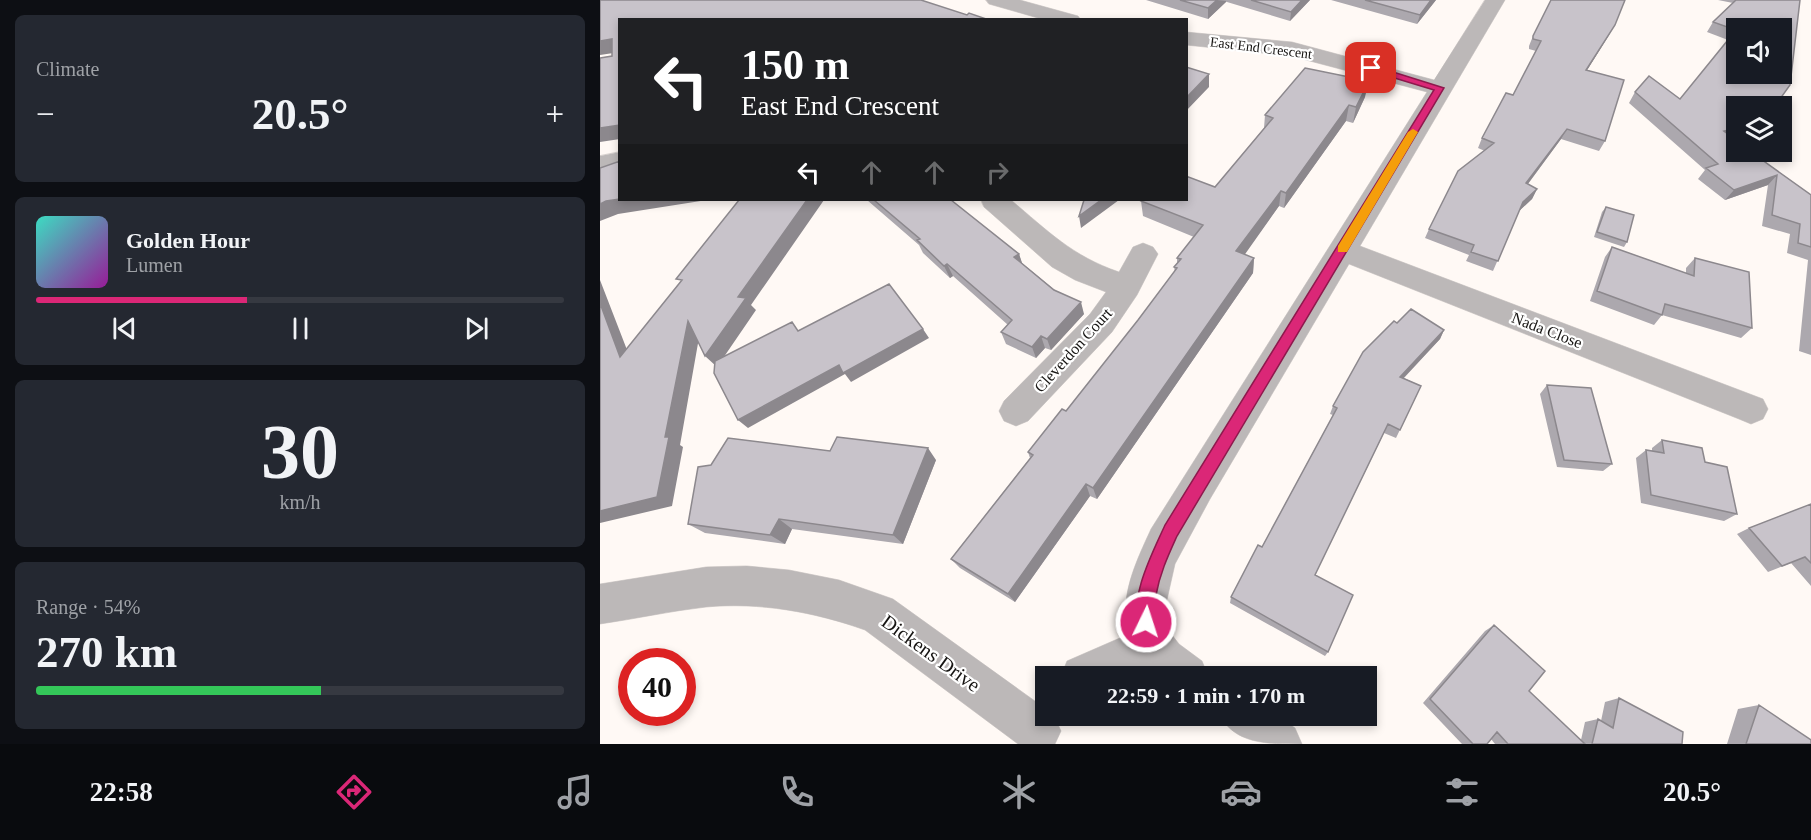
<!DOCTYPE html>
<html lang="en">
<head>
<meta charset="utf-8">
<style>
	body { margin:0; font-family:"Times New Roman",serif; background:#242831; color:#f1f3f6; height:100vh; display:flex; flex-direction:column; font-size:22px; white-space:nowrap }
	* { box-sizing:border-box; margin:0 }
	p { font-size:20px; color:#9ea1a6 }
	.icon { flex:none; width:33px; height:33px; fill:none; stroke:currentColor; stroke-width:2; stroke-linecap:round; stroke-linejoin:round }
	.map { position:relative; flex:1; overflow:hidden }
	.side { display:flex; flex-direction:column; gap:15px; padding:15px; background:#0d0f14; width:600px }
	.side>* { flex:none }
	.top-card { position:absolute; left:18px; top:18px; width:570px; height:183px; border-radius:0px; box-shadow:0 3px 9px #0003; background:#202124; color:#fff; overflow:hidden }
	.buttons { position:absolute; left:1126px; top:18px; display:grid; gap:12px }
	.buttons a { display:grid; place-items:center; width:66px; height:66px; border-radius:0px; background:#171b24; box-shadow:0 3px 9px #0003; font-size:30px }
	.speed { position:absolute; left:18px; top:648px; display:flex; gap:12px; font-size:30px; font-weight:700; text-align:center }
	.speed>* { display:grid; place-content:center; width:78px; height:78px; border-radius:50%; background:#171b24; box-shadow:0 3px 9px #0003; line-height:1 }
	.speed .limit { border:9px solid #d22; background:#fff; color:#111 }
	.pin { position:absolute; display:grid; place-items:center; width:51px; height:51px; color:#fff; margin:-26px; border-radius:12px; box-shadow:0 3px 9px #0006 }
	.me { position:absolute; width:66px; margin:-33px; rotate:4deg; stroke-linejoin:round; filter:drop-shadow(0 0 4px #0008) }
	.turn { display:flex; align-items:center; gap:21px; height:126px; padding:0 24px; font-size:27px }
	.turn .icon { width:78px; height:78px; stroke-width:2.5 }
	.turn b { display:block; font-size:42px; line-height:51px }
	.lanes { display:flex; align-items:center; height:57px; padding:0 24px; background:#0003; justify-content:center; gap:30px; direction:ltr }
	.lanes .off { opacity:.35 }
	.big { font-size:45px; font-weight:700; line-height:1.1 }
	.side .widget { flex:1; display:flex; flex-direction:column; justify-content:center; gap:9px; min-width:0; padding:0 21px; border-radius:9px; background:#242831 }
	.side .dial { align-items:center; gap:0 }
	.dial b { font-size:78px; line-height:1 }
	.song { display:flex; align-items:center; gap:18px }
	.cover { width:72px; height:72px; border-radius:9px; background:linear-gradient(135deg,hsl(170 70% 55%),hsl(300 70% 35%)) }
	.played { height:6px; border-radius:3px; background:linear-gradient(90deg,#db2777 40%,#363941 40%) }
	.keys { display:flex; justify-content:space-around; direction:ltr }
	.heat { display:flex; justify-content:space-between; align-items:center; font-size:33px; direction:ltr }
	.charge { height:9px; border-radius:4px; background:linear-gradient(90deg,#34c759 54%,#363941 0) }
	.trip { position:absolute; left:435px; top:666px; width:342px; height:60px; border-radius:0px; background:#171b24; box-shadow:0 3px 9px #0003; font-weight:700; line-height:60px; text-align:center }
	.tabs { display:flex; height:96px; justify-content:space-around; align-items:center; background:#090b0e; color:#9ea1a6 }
	.tabs .icon { width:42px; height:42px }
	.tabs .selected { color:#db2777 }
	.tabs b { font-size:27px; color:#f1f3f6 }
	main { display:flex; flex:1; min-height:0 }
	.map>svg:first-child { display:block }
</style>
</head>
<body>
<main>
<section class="side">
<div class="widget"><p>Climate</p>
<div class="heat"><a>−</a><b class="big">20.5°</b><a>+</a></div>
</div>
<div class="widget">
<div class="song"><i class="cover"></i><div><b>Golden Hour</b><p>Lumen</p></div></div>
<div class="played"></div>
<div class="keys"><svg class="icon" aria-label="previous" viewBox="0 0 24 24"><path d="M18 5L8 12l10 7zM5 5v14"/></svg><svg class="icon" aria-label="pause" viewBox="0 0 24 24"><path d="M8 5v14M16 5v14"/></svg><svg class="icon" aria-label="next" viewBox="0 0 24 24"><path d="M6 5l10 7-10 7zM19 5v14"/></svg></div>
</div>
<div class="widget dial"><b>30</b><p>km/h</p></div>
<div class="widget"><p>Range · 54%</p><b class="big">270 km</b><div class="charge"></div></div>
</section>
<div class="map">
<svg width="1211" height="744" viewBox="0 0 1211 744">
	<rect width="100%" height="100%" fill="#fff9f5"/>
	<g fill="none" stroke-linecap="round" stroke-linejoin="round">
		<g stroke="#dad4d1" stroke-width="1">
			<path id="minor" d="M386,0h34l58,16 3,4h-36l-56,-16z
				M885,0h20l-145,246 403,153 5,10 -5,10 -12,5 -12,-5 -390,-155 -139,235 -35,65 -9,40 2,21 4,10 7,9 23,17 6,15h-56l-6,-6 -15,6h-70l6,-15 62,-27c-11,-36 7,-72 22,-105l276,-437 -136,-36 -105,-11v-13l106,10 142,38z
				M20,152v17l-20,5v-18z
				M381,200h30c37,31 61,56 108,72l14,-25 10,-4 10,4 5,7 -21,41 -25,37 -84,89 -12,5 -12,-5 -5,-10 5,-10 86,-87 16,-22 -31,-12 -23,-13 -68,-60z
				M147,566l42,4 50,10 54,19 153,110v7h8l7,15 -6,13h-37l-153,-114c-50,-18 -106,-28 -159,-23 -36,4 -71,12 -106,17v-40l106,-17z
				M620,716h58l17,12 7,16c-36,0 -66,0 -82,-28z"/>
		</g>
		<use href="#minor" fill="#bcb8b8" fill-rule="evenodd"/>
	</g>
	<path fill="#aca8ae" d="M546,0h164l-20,21 -63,-19v-1l-19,18z
		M731,0h105l-19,24z
		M1118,0h82l-63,106v30l-5,2 79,57v160l-12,-4 9,-91 -21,-7 3,-19 -28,-8 6,-41 -43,15 -27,-21 7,-9 -76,-67 6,-11 45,7 48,-59 -21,-8 6,-10 20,-19z
		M1009,35l-22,35 18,71 -6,10 -38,-12 -33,45 9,5 -5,10 -13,12 -26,60 -27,-10 3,-6 -44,-17 4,-9 56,-78 -7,-3 4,-10 31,-43 23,-44 -7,-2v-3l4,-10z
		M765,97l-12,26 -7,-2 -62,87 -5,-2 -35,48 10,4 -1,15 -156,226 -7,-3 -75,106 -55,-34 -9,-9 79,-101 -2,-6 38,-41 72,-91 37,-48 -1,-5 3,-4v-5l17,-21 -51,-21 -2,-15 74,-14 49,-59 1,-13z
		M267,200h84l68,54 3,9 62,51 -33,36 -6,-2 -9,10 -30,-14 -5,-12 7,-7 -55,-49 -3,2 -27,-25 -4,-8z
		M1006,207l21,35 -3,5 -30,-10 8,-25z
		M1012,247l74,26v-5l9,-10 57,70 -11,10 -79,-23 -8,10 -64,-24 15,-44z
		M797,323l47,7 -4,9 -36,39 17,8 -25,52 -12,-5 -69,142 13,77 -3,4 -95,-53 1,-6 31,-50 71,-132 -3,-1 3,-8z
		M947,385l65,79 -9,7 -46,-4 -17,-73z
		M1062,440l43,22 32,52 -13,7 -83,-18 -5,-45 10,-8 6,1v-3z
		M230,451l106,9 -33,84 -111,-15 -7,15 -80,-11 -17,-9z
		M1211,504v82l-20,-23 -23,9 -31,-38 12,-6z
		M894,625l35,66 52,49 4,-18 13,-3 3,2 4,-19 14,-4 63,46h-187l-4,-5 -4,5h-25l-39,-41 62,-72z
		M1159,705l52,39h-84l11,-35z"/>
	<path fill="#8c888d" d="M617,0l10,1 -19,18v-11z
		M702,0h8l-20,21 1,-9z
		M831,0h5l-19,24 3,-9z
		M1015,25l-6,10 -28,45 5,-10z
		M12,39l8,13 -20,3v-14z
		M609,74v13l-23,24v-13z
		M769,81l-4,16 -12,26 3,-16z
		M749,105l-3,16 -62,87 2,-15z
		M20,125v14l-20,3v-14z
		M1137,128v8l-21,6 8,-11z
		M967,129l-6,10 -40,54 5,-10z
		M1177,175l-9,10 -43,15 9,-10z
		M937,189l-5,10 -14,13 5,-10z
		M681,191l-2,15 -43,61v-16z
		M20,199l87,1 -89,14 -18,7v-17l6,-3z
		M207,200h17l-73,105 5,5 -39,57 -12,-11 33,-59z
		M501,200h18l-38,28 -2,-12z
		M419,254l4,12 -9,-9z
		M654,258l-1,15 -156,226 -4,-11z
		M347,264l6,12 -3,2 -6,-12z
		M0,280l34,88 -14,-11 -20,-54z
		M481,302l3,12 -33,36 -4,-11z
		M88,321l12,11 -20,113 3,2 -11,59 -72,17v-12l65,-74z
		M323,329l6,9 -78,44 -6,-8 -97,54 -10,-8 101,-55z
		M844,330l-4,9 -44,47 4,-9z
		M441,336l4,12 -9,10 -4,-11z
		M328,448l8,12 -33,84 -10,-9z
		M486,484l4,12 -75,106 -7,-8z
		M179,519l13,10 -7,15 -15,-9z"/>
	<path fill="#c8c3ca" stroke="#8c888d" stroke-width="1.5" fill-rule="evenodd" d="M0,0h321l46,15 2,-2 20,7h-369v105l-20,3v-70l12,-2v-17l-12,2z
		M580,0h37l-9,8z
		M651,0h51l-11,12z
		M765,0h66l-11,15z
		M951,0h74l-10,25 -29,45 38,10 -19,61 -38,-12 -41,54 11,6 -14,13 -25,59 -27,-9 3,-7 -45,-16 29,-58 36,-28 -12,-5 24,-45 7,2 28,-54 -8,-2v-3z
		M1136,0h64l-10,85 -15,21h-38v22l-13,3 13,10v11h14l60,43v52l-13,-4 2,-19 -28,-9 5,-40 -43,15 -28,-22 12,-4 -83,-72 14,-16 31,23 56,-69 -23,-8zM1137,28h45v46h-45z
		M586,67l23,7 -23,24z
		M705,68l64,13 -13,26 -7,-2 -63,88 -5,-2 -45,60 18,7 -161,230 -7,-4 -78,110 -57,-35 82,-104 -5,-3 34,-43 4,2 72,-91 39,-52 -3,-1 7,-8 -4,-1 26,-33 -62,-24 1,-1h44v-24l29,11 58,-69 -8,-3z
		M20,161v38l-14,2 -6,3v-36z
		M139,200h68l-69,97 8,1 -41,58 -17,-35 -23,116h4l-12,60 -57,14v-208l20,54 62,-77 -6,-1z
		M274,200h77l68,54 -5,3 40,33 27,12 -34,37 -6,-3 -9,11 -31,-15 11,-12 -65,-56 -3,2 -27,-26 3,-1z
		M484,200h17l-22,16z
		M1006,207l28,8 -7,27 -30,-10z
		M1012,247l82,29 1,-18 54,14 3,56 -87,-24 -3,11 -65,-24z
		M289,284l34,45 -80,44 -4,-8 -101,55 -24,-47 1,-12 77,-39 6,9z
		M811,309l33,21 -44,47 21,9 -21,44 -12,-6 -73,151 38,20 -25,57 -97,-55 27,-52 4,2 75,-139 -4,-2 30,-54 31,-31 3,2z
		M947,385l44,3 21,76 -48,-4z
		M237,437l91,11 -35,87 -114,-16 -9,16 -82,-11 10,-57 13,-2 17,-27 102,13z
		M1062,440l40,8 3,14 22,5 10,47 -86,-19 -5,-45 18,3z
		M1211,504v59l-6,-6 -23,9 -33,-38z
		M894,625l51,46 -16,20 56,53h-77l-11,-12 -10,12h-14l-43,-45z
		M1019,698l64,34 -1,12h-90l6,-25 15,9z
		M1159,705l52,35v4h-65z"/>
	<path fill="#db2777" stroke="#8e194d" stroke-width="1.5" d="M768,66h6l70,22 -267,448c-9,20 -17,37 -21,59 -2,11 0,22 -4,33l-6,2 -6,-2c-12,-30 13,-76 25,-103l269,-435 -66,-20z"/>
	<path fill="#f59e0b" d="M813,129l5,3 -71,120h-9v-6l70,-114z"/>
	<g text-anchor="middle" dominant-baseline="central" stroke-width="4.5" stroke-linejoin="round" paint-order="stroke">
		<g font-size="14" fill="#161412" stroke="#fff">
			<text transform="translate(661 48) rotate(7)">East End Crescent</text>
		</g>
		<g font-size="16" fill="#161412" stroke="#fff">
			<text transform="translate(947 330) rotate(21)">Nada Close</text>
			<text transform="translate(473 350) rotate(-48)">Cleverdon Court</text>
		</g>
		<g font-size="20" fill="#161412" stroke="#fff">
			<text transform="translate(331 653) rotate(36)">Dickens Drive</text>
		</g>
	</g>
</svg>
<div class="buttons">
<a><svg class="icon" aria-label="sound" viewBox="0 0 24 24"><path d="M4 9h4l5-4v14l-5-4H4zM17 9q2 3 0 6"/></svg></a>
<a><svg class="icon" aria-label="layers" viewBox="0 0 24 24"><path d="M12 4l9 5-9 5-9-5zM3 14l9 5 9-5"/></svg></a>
</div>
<div class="speed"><div class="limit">40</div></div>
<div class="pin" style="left:771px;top:68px;background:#d93025"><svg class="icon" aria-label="arrive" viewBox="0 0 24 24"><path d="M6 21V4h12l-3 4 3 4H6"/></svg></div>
<svg class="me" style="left:546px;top:622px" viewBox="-20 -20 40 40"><circle r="17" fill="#db2777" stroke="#fff" stroke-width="3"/><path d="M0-11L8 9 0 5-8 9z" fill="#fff"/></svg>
<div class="trip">22:59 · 1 min · 170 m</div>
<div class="top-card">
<div class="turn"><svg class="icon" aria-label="left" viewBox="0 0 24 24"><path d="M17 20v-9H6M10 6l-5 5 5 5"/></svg><div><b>150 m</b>East End Crescent</div></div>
<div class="lanes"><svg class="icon" aria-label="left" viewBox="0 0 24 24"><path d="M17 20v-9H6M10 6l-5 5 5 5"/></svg><svg class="icon off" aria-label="ahead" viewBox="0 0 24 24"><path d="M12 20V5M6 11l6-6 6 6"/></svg><svg class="icon off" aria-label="ahead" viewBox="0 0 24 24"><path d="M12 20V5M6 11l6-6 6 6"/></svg><svg class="icon off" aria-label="right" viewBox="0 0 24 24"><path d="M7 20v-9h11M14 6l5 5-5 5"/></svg></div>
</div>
</div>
</main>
<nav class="tabs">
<b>22:58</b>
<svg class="icon selected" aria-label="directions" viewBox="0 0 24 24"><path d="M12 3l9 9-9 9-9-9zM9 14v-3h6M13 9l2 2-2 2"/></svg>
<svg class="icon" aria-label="music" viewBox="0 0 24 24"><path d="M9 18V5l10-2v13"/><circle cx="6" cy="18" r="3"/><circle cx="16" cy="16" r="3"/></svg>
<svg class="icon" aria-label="phone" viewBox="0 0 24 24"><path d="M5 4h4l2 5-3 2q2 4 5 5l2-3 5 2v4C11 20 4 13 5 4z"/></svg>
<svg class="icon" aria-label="climate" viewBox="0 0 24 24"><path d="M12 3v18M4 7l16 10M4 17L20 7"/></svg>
<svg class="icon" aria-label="car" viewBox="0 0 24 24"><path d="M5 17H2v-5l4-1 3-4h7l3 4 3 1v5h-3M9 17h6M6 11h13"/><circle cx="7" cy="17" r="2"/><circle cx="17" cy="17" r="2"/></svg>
<svg class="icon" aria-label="filters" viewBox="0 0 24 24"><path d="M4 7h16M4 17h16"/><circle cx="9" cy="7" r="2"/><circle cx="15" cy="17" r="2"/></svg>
<b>20.5°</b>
</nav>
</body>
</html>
